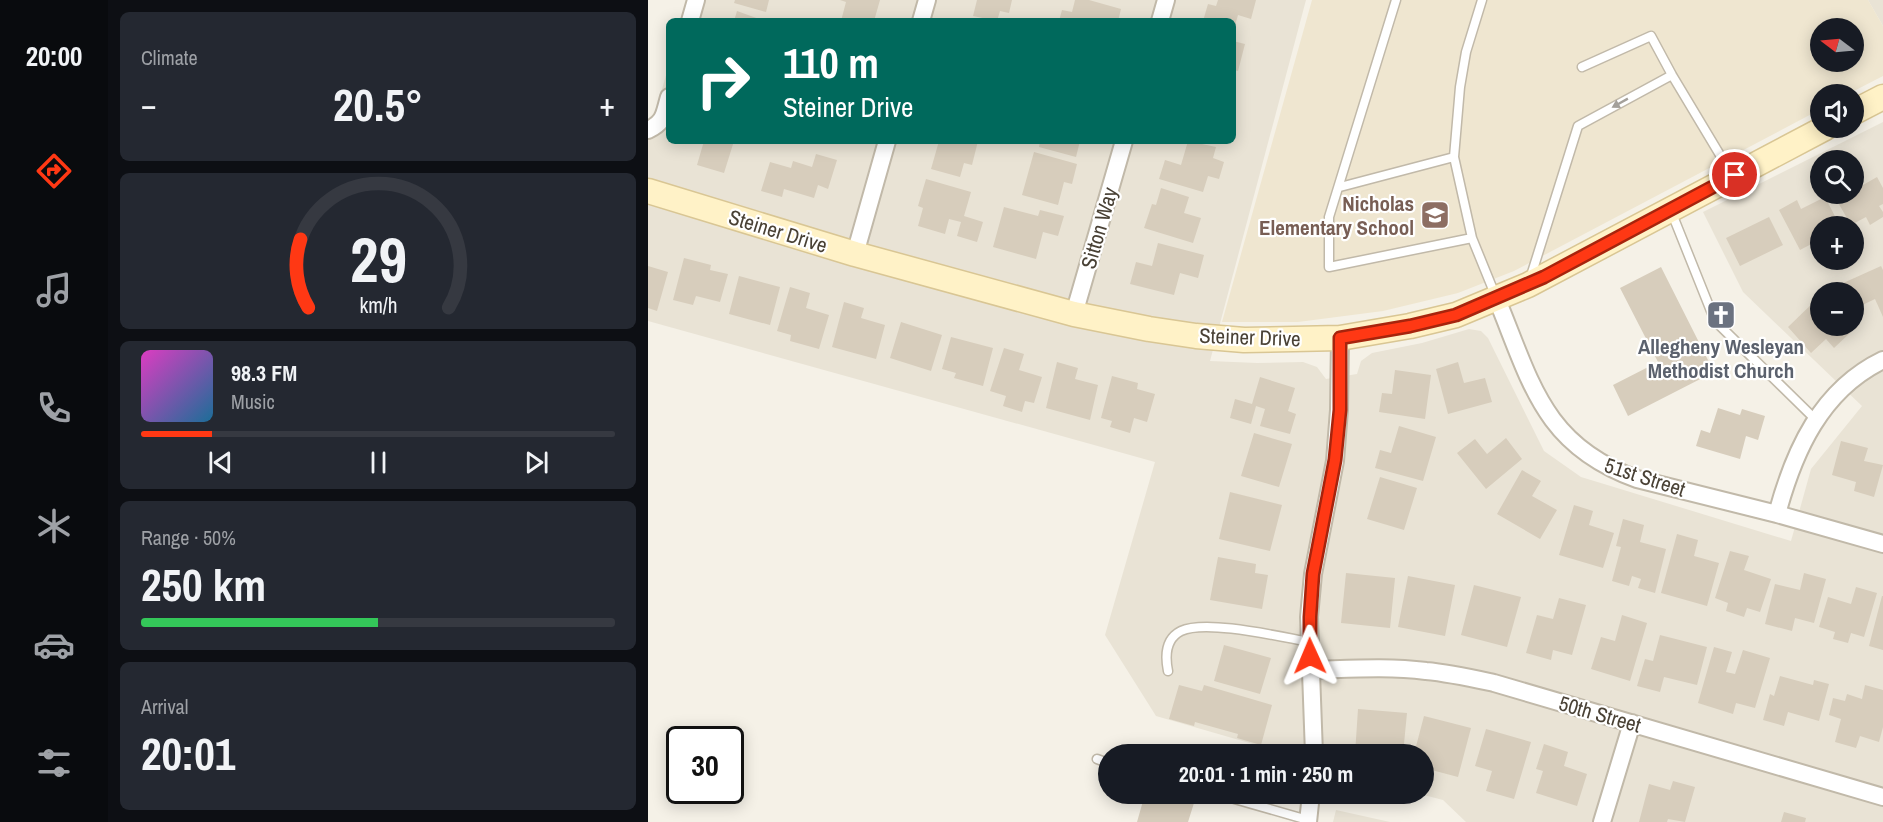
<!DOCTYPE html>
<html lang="en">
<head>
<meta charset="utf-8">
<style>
	body { margin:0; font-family:"Archivo Narrow",sans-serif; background:#242831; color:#f1f3f6; height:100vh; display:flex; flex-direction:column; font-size:22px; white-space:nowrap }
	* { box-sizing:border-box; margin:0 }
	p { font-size:20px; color:#9ea1a6 }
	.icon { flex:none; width:33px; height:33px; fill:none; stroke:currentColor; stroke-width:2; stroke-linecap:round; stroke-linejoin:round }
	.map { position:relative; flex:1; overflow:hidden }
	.details { display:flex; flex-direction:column; gap:12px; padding:12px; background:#0d0f14; width:540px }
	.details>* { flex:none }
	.banner { position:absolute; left:18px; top:18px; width:570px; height:126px; border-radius:9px; box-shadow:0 3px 15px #0003; background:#00695c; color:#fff; overflow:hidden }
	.needle { width:39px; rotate:286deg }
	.fabs { position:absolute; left:1162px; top:18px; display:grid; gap:12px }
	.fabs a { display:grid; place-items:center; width:54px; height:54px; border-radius:50%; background:#171b24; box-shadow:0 3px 15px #0003; font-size:30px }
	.speed { position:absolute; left:18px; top:726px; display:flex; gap:12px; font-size:30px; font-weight:700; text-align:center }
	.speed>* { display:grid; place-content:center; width:78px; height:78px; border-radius:50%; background:#171b24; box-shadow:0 3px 15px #0003; line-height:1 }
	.speed .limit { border:3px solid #111; border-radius:9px; background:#fff; color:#111 }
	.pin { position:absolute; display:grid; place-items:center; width:51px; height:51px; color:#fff; margin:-26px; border:3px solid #fff; border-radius:50%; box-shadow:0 2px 6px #0007 }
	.me { position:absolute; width:66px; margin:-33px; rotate:359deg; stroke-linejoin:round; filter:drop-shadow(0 0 4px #0008) }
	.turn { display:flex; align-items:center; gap:21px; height:126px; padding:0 18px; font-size:27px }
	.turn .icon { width:78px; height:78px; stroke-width:2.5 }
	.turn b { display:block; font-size:42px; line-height:51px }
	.big { font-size:45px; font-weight:700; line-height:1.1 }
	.details .card { flex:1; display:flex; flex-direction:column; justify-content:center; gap:9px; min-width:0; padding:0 21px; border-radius:9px; background:#242831 }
	.details .dial { align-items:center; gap:0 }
	.dial svg { height:156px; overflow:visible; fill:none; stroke:#363941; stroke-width:7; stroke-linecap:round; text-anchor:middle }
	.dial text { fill:#f1f3f6; stroke:none }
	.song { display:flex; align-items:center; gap:18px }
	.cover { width:72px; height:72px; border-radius:9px; background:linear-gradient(135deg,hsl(310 70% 55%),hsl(200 70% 35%)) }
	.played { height:6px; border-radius:3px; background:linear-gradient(90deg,#ff3814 15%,#363941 15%) }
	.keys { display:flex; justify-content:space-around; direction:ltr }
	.heat { display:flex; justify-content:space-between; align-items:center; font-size:33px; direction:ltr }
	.charge { height:9px; border-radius:4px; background:linear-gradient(90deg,#34c759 50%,#363941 0) }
	.trip { position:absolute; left:450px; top:744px; width:336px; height:60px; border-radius:30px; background:#171b24; box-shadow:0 3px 15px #0003; font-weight:700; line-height:60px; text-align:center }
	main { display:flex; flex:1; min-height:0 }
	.tab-bar { display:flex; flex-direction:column; width:108px; justify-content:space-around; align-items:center; background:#090b0e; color:#9ea1a6 }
	.tab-bar .icon { width:42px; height:42px }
	.tab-bar .selected { color:#ff3814 }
	.tab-bar b { font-size:27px; color:#f1f3f6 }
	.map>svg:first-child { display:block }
</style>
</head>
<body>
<main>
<nav class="tab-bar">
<b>20:00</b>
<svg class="icon selected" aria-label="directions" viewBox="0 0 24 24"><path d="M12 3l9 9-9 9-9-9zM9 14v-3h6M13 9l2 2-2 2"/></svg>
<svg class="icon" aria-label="music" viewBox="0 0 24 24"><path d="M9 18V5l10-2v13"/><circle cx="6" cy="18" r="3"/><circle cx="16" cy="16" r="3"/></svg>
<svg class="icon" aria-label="phone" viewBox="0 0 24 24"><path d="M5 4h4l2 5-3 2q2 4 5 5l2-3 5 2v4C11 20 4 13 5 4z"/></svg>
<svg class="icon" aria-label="climate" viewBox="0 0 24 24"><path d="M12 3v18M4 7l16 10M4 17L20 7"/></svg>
<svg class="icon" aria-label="car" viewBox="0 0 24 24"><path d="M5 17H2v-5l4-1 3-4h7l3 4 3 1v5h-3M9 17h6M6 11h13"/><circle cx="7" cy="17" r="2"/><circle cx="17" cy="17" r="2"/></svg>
<svg class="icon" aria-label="filters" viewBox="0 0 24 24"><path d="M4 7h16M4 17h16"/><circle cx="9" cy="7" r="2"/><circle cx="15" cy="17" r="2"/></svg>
</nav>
<section class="details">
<div class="card"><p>Climate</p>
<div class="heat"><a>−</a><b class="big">20.5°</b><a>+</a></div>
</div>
<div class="card dial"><svg viewBox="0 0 100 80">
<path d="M14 69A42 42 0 1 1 86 69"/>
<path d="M14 69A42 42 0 0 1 10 34" stroke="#ff3814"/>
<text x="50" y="56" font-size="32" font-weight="700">29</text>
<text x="50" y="72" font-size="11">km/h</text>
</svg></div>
<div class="card">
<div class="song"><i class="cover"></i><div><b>98.3 FM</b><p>Music</p></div></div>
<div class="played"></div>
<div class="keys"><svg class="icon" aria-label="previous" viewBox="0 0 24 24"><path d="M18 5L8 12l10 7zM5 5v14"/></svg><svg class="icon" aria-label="pause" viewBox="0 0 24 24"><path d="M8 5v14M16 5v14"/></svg><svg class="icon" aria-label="next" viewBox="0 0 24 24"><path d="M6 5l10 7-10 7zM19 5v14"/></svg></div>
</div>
<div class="card"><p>Range · 50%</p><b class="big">250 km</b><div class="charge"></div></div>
<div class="card"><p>Arrival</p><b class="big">20:01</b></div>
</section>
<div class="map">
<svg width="1235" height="822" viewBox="0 0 1235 822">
	<rect width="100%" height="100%" fill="#f5f1e7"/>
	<path fill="#e9e3d5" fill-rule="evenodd" d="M40,0h618l-96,361 47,2 46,-1 14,5 9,12 31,-5 4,-13 11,-8 50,-10 47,-14 12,2 7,7 56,113 37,26 210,64 20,-72 51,-63 -119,-114 -40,-80 180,-90v700h-417l-23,-22 -23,-6h4v-40h-136l-132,-38 -51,-81 50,-173 -507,-141v-184l21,-72v76h564v-120h-551zM1173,160h33v34h-33zM1173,226h33v34h-33zM1173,292h33v34h-33z
		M1220,0h15v26z
		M688,810l54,12h-57z"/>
	<path fill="#efe6d0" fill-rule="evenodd" d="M664,0h556l15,26v50l-35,18h-27v15l-307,162 -56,22 -75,18 -85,11h-76zM1173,28h33v34h-33z"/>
	<path fill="#d7cdbc" d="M87,0h34l-3,12 -32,-9z
		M232,0l-6,21h-33l5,-19 -6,-2z
		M329,0h35l-3,13 -9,-2 -3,10 -24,-5z
		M427,0h14l32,9 -3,12h-59l3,-11 10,2z
		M570,0h38l-5,19 -13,-4 -4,14 -1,-8h-30l5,-17 8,2z
		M89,11l28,10h-31z
		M585,41l12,3 -7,27 -5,-1z
		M56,141h30l-10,32 -27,-8z
		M291,141h39l-6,24 -8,-2 -4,14 -29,-8z
		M392,141h40l-4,16 -37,-10z
		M540,141l28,6 -3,11 11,4 -5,17 -11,-3 -5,16 -44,-13 6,-19 16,5z
		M386,152l43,12 -5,20 -8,-2 -6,23 -36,-10z
		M168,154l21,6 -9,29 -10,-4 -4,13 -30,-9 -2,8 -21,-6 9,-29 21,6 2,-7 19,6z
		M1229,177l6,11v16l-4,2 4,6v5l-13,8 -4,-8 -15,8 -18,-31h21v-8l2,3z
		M278,179l45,13 -7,24 19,6 -6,20 -20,-6 4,-14 -12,-3 -4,15 -27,-8 5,-18 -5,-2z
		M513,188l28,9 -5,16 17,5 -8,25 -49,-15 8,-24 4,1z
		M1177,197l15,29h-19v13l-21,11 -21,-40 18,-10 4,9z
		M356,207l34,9 2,-6 24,6 -6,20 -15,-4 -7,27 -43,-12z
		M1121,217l14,28 -43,21 -14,-28z
		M510,243l46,12 -6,23 -18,-5 -6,22 -44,-11 6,-22 16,4z
		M36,258l27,7 -1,5 18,4 -8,28 -24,-6 -3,9 -20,-5z
		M0,266l20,6 -11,39 -9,-3z
		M1233,266l2,4v47l-8,-18 -21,10v-17h-9l-4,-8z
		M1013,267l53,105 -86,44 -15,-31 45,-23 -38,-74z
		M91,276l41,11 -10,38 -41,-11z
		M142,287l20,6 -4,15 23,7 -10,34 -29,-8 1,-6 -14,-4z
		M1171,297l2,2v27h24l6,6 -17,16 -8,-9 -15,14 -23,-26z
		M196,302l20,6 -3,10 24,7 -9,34 -44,-12z
		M253,322l41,13 -11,36 -41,-13z
		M303,337l42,11 -10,38 -29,-8 2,-5 -14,-4z
		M356,348l20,6 -5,16 23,7 -8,26 -9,-2 -3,11 -19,-6 3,-10 -16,-5z
		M409,362l21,6 -3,11 23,6 -8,35 -44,-12z
		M810,362l6,21 21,-5 7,24 -44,12 -12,-45z
		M747,370l36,5 -6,44 -46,-7 3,-19 10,1z
		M464,376l26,7 -1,6 18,5 -8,28 -13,-4 -4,15 -20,-6 2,-6 -11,-3z
		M612,377l35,11 -7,23 8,3 -6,20 -30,-8 5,-17 -9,-3 -5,18 -21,-6 5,-19 17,5z
		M1070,408l22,7 2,-6 23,7 -7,24 -12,-4 -6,23 -44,-13 5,-16 9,3z
		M751,426l37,11 -13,44 -48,-13 5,-18 11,3z
		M606,433l38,11 -13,43 -38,-11z
		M858,438l16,21 -36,30 -29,-36 18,-14 12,15z
		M1193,441l27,7 -4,13 19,4 -9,32 -20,-6 2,-9 -24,-7z
		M874,470l19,11 -9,15 25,14 -17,29 -43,-25z
		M732,477l37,11 -13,42 -37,-11z
		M582,492l52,13 -12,46 -51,-12z
		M926,505l19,6 -4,14 25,8 -11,35 -44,-13z
		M975,519l21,6 -4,17 26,7 -11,44 -17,-5 3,-9 -9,-3 -3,10 -17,-5 9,-34 -5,-1z
		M1029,534l21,6 -4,16 25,7 -12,43 -46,-13z
		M1082,551l19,5 -5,14 27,9 -11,33 -13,-4 -3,9 -18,-6 2,-8 -13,-5z
		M570,557l38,7 -1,9 13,2 -6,34 -52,-9z
		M698,573l49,5 -5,50 -49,-5z
		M1156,573l22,6 -12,44 -19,-5 -3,13 -27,-7 10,-40 25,6z
		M760,576l47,9 -10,51 -47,-9z
		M826,585l47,12 -14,50 -46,-12z
		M1208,587l21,6 -13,44 -13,-4 -3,10 -15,-4 2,-7 -16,-5 9,-30 23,7z
		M1234,596h1v54l-14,-4z
		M911,598l27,7 -14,50 -19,-5 -2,10 -25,-7 11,-38 16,4z
		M974,615l25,8 -17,58 -39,-12 10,-32 14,4z
		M1012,635l47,12 -10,38 -33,-8 -4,15 -23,-6 8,-27 8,2z
		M576,645l47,13 -11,36 -46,-13z
		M1066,647l18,5 -6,20 9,2 8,-24 27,8 -15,50 -19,-5 -3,11 -35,-11z
		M1132,676l33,9 1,-5 15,4 -10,37 -31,-9 -4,14 -21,-6 7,-26 4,2z
		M531,685l23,6 2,-6 68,20 -11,40 -24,-7 1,-4 -43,-12 -1,4 -25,-7z
		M1217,685l18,5v37l-4,15 -19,-6 -4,12 -21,-6 6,-23 -12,-4 4,-17 12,3 2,-7 15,5z
		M710,709l49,4 -4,41h-48z
		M776,716l47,12 -13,49 -34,-9v-14h-10z
		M838,729l45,13 -17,57 -28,-8 6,-20 -17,-5z
		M896,744l24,8 -4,14 23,8 -10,32 -41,-13 7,-22 -7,-2z
		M1025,781l22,6 -10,35 -17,-3 -1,3h-28l10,-38 21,6z
		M497,794h15l34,9 -6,19h-51z
		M1136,812l22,6 -1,4h-24z"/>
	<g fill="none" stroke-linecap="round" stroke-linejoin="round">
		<g stroke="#c1b9a9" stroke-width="11">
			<path id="lane" d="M748,0l-67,217v50l143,-29
				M834,0l-16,52 -6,35 -6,70 18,81 24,59
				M934,67l69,-31 21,39 51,85 12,15
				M692,187l114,-30
				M1023,211l44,110 101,99
				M882,279l48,-153 94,-51
				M520,671c-3,-15 -3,-32 13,-40 25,-12 100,6 129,11
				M449,759l11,4
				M569,794l91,26"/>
		</g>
		<g stroke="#c1b9a9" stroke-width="20">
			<path id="street" d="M42,21l6,-21
				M273,21l6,-21
				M512,21l6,-21
				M0,130c17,-8 16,-16 21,-33
				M207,254l32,-113
				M848,297c35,84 46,148 141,182l140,35 106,30
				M426,314l50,-173
				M1129,514c17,-63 44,-124 106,-154
				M663,670c38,-1 77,-4 115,1 23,2 45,7 68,12l389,114
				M666,754l-5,-137 4,-43 22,-113 4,-51 1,-72
				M660,822l3,-28
				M954,822l30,-99"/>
		</g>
		<g stroke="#d9c694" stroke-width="27">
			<path id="secondary" d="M1206,112l29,-15
				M0,191l207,63 219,60 75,15 47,7 48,4 96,-2 70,-12 46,-11 72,-30 297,-157"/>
		</g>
		<use href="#lane" stroke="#fff" stroke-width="8"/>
		<use href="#street" stroke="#fff" stroke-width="16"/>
		<use href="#secondary" stroke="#fff2c7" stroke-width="24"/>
	</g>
	<defs><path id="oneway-solid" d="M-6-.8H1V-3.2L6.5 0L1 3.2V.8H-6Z" transform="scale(1.5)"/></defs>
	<use fill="#a4a09a" href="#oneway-solid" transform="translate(972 103) rotate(151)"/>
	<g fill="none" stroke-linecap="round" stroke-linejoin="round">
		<g stroke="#a6240d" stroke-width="15">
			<path id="route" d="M662,656v-39l3,-43 22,-114 5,-50v-72l70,-12 46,-11 88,-38 191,-102"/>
		</g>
		<use href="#route" stroke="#ff3814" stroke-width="10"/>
	</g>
	<defs>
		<g id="school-square" transform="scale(1.5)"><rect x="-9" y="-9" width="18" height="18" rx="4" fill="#8d6e63" stroke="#fff"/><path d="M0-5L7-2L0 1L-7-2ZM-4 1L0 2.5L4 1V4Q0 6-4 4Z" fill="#fff"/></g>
		<g id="church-square" transform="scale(1.5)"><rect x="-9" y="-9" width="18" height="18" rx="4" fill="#6b7280" stroke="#fff"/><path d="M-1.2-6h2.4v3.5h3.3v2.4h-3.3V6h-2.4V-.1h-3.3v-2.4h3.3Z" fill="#fff"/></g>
	</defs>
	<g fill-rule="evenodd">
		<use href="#school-square" x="787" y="215"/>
		<use href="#church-square" x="1073" y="315"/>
	</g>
	<g text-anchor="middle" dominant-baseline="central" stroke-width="4.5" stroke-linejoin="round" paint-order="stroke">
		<g font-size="21" font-weight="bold" fill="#785e54" stroke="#fff" text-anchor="end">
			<text x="766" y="203">Nicholas<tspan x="766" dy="24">Elementary School</tspan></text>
		</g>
		<g font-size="21" fill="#494135" stroke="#fff">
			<text transform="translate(451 228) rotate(-74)">Sitton Way</text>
			<text transform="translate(130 231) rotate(17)">Steiner Drive</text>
			<text transform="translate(602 337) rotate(2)">Steiner Drive</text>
			<text transform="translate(997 477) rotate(18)">51st Street</text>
			<text transform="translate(952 714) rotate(16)">50th Street</text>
		</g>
		<g font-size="21" font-weight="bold" fill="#5b616d" stroke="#fff">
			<text x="1073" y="346">Allegheny Wesleyan<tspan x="1073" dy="24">Methodist Church</tspan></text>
		</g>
	</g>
</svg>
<div class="fabs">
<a><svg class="needle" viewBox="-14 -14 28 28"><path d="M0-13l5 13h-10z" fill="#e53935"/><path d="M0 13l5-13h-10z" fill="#9ea1a6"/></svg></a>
<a><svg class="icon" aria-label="sound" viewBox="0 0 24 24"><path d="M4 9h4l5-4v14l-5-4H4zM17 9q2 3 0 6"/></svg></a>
<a><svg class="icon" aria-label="search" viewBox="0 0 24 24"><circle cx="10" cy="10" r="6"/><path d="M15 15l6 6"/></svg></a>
<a>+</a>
<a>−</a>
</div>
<div class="speed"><div class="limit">30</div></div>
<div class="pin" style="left:1087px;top:175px;background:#d93025"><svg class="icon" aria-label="arrive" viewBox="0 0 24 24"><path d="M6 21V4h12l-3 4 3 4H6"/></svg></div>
<svg class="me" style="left:662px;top:656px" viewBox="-20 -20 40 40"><path d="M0-17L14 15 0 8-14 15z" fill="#ff3814" stroke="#fff" stroke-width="4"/></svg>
<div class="trip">20:01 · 1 min · 250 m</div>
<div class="banner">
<div class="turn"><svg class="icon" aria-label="right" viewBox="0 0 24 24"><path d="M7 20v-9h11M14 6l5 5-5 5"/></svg><div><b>110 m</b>Steiner Drive</div></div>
</div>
</div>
</main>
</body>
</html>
